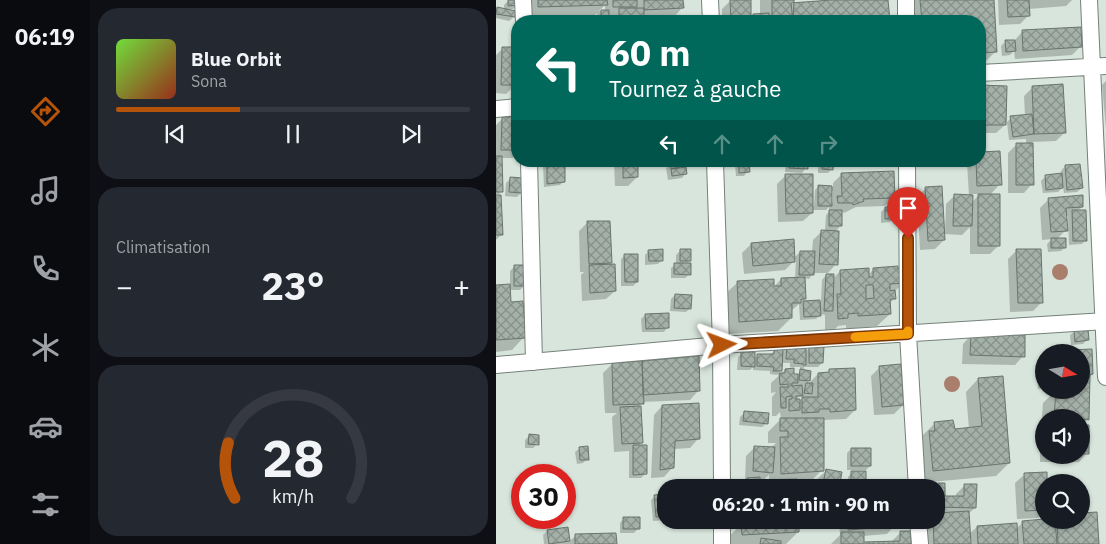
<!DOCTYPE html>
<html lang="fr">
<head>
<meta charset="utf-8">
<style>
	body { margin:0; font-family:"IBM Plex Sans",sans-serif; background:#242831; color:#f1f3f6; height:100vh; display:flex; flex-direction:column; font-size:19px; white-space:nowrap }
	* { box-sizing:border-box; margin:0 }
	p { font-size:16px; color:#9ea1a6 }
	.icon { flex:none; width:28px; height:28px; fill:none; stroke:currentColor; stroke-width:2; stroke-linecap:round; stroke-linejoin:round }
	.map { position:relative; flex:1; overflow:hidden }
	.details { display:flex; flex-direction:column; gap:8px; padding:8px; background:#0d0f14; width:406px }
	.details>* { flex:none }
	.guide { position:absolute; left:15px; top:15px; width:475px; height:152px; border-radius:20px; box-shadow:0 1px 4px #0004; background:#00695c; color:#fff; overflow:hidden }
	.needle { width:32px; rotate:101deg }
	.controls { position:absolute; left:539px; top:344px; display:grid; gap:10px }
	.controls a { display:grid; place-items:center; width:55px; height:55px; border-radius:50%; background:#171b24; box-shadow:0 1px 4px #0004; font-size:25px }
	.speed { position:absolute; left:15px; top:464px; display:flex; gap:10px; font-size:25px; font-weight:700; text-align:center }
	.speed>* { display:grid; place-content:center; width:65px; height:65px; border-radius:50%; background:#171b24; box-shadow:0 1px 4px #0004; line-height:1 }
	.speed .limit { border:8px solid #d22; background:#fff; color:#111 }
	.pin { position:absolute; display:grid; place-items:center; width:42px; height:42px; color:#fff; margin:-51px -21px; border-radius:50% 50% 50% 0; rotate:-45deg; box-shadow:0 0 5px #0007 }
	.pin .icon { rotate:45deg }
	.me { position:absolute; width:55px; margin:-28px; rotate:87deg; stroke-linejoin:round; filter:drop-shadow(0 0 4px #0008) }
	.turn { display:flex; align-items:center; gap:18px; height:105px; padding:0 15px; font-size:22px }
	.turn .icon { width:65px; height:65px; stroke-width:2.5 }
	.turn b { display:block; font-size:35px; line-height:42px }
	.lanes { display:flex; align-items:center; height:48px; padding:0 15px; background:#0003; justify-content:center; gap:25px; direction:ltr }
	.lanes .off { opacity:.35 }
	.big { font-size:38px; font-weight:800; line-height:1.1 }
	.details .widget { flex:1; display:flex; flex-direction:column; justify-content:center; gap:8px; min-width:0; padding:0 18px; border-radius:20px; background:#242831 }
	.details .dial { align-items:center; gap:0 }
	.dial svg { height:130px; overflow:visible; fill:none; stroke:#363941; stroke-width:7; stroke-linecap:round; text-anchor:middle }
	.dial text { fill:#f1f3f6; stroke:none }
	.song { display:flex; align-items:center; gap:15px }
	.cover { width:60px; height:60px; border-radius:8px; background:linear-gradient(135deg,hsl(100 70% 55%),hsl(10 70% 35%)) }
	.played { height:5px; border-radius:2px; background:linear-gradient(90deg,#b45309 35%,#363941 35%) }
	.keys { display:flex; justify-content:space-around; direction:ltr }
	.heat { display:flex; justify-content:space-between; align-items:center; font-size:28px; direction:ltr }
	.trip { position:absolute; left:161px; top:479px; width:288px; height:50px; border-radius:20px; background:#171b24; box-shadow:0 1px 4px #0004; font-weight:800; line-height:50px; text-align:center }
	main { display:flex; flex:1; min-height:0 }
	.tab-bar { display:flex; flex-direction:column; width:90px; justify-content:space-around; align-items:center; background:#090b0e; color:#9ea1a6 }
	.tab-bar .icon { width:35px; height:35px }
	.tab-bar .active { color:#b45309 }
	.tab-bar b { font-size:22px; color:#f1f3f6 }
	.map>svg:first-child { display:block }
</style>
</head>
<body>
<main>
<nav class="tab-bar">
<b>06:19</b>
<svg class="icon active" aria-label="directions" viewBox="0 0 24 24"><path d="M12 3l9 9-9 9-9-9zM9 14v-3h6M13 9l2 2-2 2"/></svg>
<svg class="icon" aria-label="music" viewBox="0 0 24 24"><path d="M9 18V5l10-2v13"/><circle cx="6" cy="18" r="3"/><circle cx="16" cy="16" r="3"/></svg>
<svg class="icon" aria-label="phone" viewBox="0 0 24 24"><path d="M5 4h4l2 5-3 2q2 4 5 5l2-3 5 2v4C11 20 4 13 5 4z"/></svg>
<svg class="icon" aria-label="climate" viewBox="0 0 24 24"><path d="M12 3v18M4 7l16 10M4 17L20 7"/></svg>
<svg class="icon" aria-label="car" viewBox="0 0 24 24"><path d="M5 17H2v-5l4-1 3-4h7l3 4 3 1v5h-3M9 17h6M6 11h13"/><circle cx="7" cy="17" r="2"/><circle cx="17" cy="17" r="2"/></svg>
<svg class="icon" aria-label="filters" viewBox="0 0 24 24"><path d="M4 7h16M4 17h16"/><circle cx="9" cy="7" r="2"/><circle cx="15" cy="17" r="2"/></svg>
</nav>
<section class="details">
<div class="widget">
<div class="song"><i class="cover"></i><div><b>Blue Orbit</b><p>Sona</p></div></div>
<div class="played"></div>
<div class="keys"><svg class="icon" aria-label="previous" viewBox="0 0 24 24"><path d="M18 5L8 12l10 7zM5 5v14"/></svg><svg class="icon" aria-label="pause" viewBox="0 0 24 24"><path d="M8 5v14M16 5v14"/></svg><svg class="icon" aria-label="next" viewBox="0 0 24 24"><path d="M6 5l10 7-10 7zM19 5v14"/></svg></div>
</div>
<div class="widget"><p>Climatisation</p>
<div class="heat"><a>−</a><b class="big">23°</b><a>+</a></div>
</div>
<div class="widget dial"><svg viewBox="0 0 100 80">
<path d="M14 69A42 42 0 1 1 86 69"/>
<path d="M14 69A42 42 0 0 1 10 35" stroke="#b45309"/>
<text x="50" y="56" font-size="32" font-weight="700">28</text>
<text x="50" y="72" font-size="11">km/h</text>
</svg></div>
</section>
<div class="map">
<svg width="610" height="544" viewBox="0 0 610 544">
	<defs>
		<pattern id="building-cross-hatch" width="8" height="8" patternUnits="userSpaceOnUse" patternTransform="scale(1.25)"><rect width="8" height="8" fill="#a4b1a9"/><path d="M0 0l8 8M0 8l8-8" fill="none" stroke="#87918b"/></pattern>
	</defs>
	<rect width="100%" height="100%" fill="#d7e5dc"/>
	<path fill="#0003" fill-rule="evenodd" d="M29,0h157v8l-8,9 -32,1v3h-31v-3l3,-3h-6l-1,6h-10v-8l-4,4 -67,2zM109,5v6h-6z
		M235,0h18l1,19 3,-4h7v-15h35l-4,4 58,-4h38l1,21h-166v-12z
		M411,0h86l3,51 -13,13h-3v-43h-71z
		M502,0h74l-6,6 -37,3v6l-9,9 -21,1z
		M12,1l10,4 -5,4h-7l8,8 -5,4 -13,-3v-8h8v-5z
		M526,32l59,14 -9,9 -57,4 -1,-8 -4,4 -8,1 -1,-10 4,-4 9,-1z
		M7,48h14l-2,37 -9,9 -10,-1v-38z
		M610,81v48l-4,-44z
		M484,87h25v38l-9,8h-16z
		M537,87l32,45 -9,9 -24,1v42l-8,9h-16v-40l8,-8 10,-1v-5l-17,1 -2,-18 4,-4 14,-2 -1,-20z
		M6,119h15v35l-4,4h-13l2,33 -5,5 5,38 -6,6v-115z
		M503,152l1,32 -10,11 9,50 -9,9h-20v-27l-8,8 -19,-1 1,6 -9,9 -15,1 -3,-53 9,-9 17,45h2l1,-29 9,-9 14,1 -2,-33 2,-2h11v-7zM476,194h8l-8,8z
		M118,161h23v16l-9,9h-13z
		M243,161l9,10 -4,5h-8l-1,-11z
		M290,161h21l-1,7 -4,5 -17,-1z
		M324,161h12v8l-4,4h-10v-10z
		M51,162l17,19 -4,4 -16,2 -1,-21z
		M182,162l1,7 7,4 -4,5 -14,2 -2,-12 4,-4z
		M569,166l17,22 -5,4 -13,1 -1,-6 -5,5 -15,1 -2,-12 4,-4 17,-2 -1,-4z
		M346,174l51,23 -8,9 -29,1 -12,6 -3,-2v14l-6,7 1,32 -8,9h-15l-4,6 -5,-1 1,21 -4,4 20,-2 1,-21 4,-5 7,4 7,-8 28,4 6,-6 30,13 -10,10 1,6 -6,6 1,10 -13,12 -31,3v-4l-8,1 -4,4 -9,1v-16l-4,-1 -5,5 -16,1 -1,-16 -8,7v7l-13,13 -51,3 -3,-39 13,-12 36,5 8,-9h14l1,-20 -11,11 -41,4 -2,-21 9,-9 42,-4 1,18 6,-6h12l1,-12 9,-9h3l1,-16 3,-3v-5l-3,3h-14v3l-9,8 -25,1 -1,-38 9,-9 26,31h2l1,-16 4,-4 14,1v-4zM335,191h2v11l-3,3z
		M14,179l11,14 -4,4 -12,-1 1,-13z
		M553,199l33,8 -5,4 9,29 -4,4 -13,1 -1,-29h-3l1,14 -9,9 8,8 -4,4 -13,1 -1,-8 5,-5 -10,1 -2,-32z
		M389,208l9,10 -4,4 -9,1v-11z
		M92,222l23,40 -3,4 7,25 -9,8 -24,2 -1,-26 3,-3h-4l-1,-41z
		M521,250l25,52 -9,9 -23,1 -2,-53z
		M153,251l13,9 -4,4 -13,1v-10z
		M184,251l10,10 -4,3 4,10 -5,4h-14v-10l5,-4v-9z
		M129,255l12,27 -4,4h-12v-27z
		M18,267l10,19 -4,4h-11l1,13 14,34 -12,13 -16,2v-65l14,-2v-14z
		M179,295l15,13 -4,4 -16,-1 1,-12z
		M149,315l23,12 -4,5h-22l-1,-13z
		M579,331l12,9 -4,4 -12,1 -1,-10z
		M475,335l52,21 -8,9 -53,-1 1,-20z
		M291,347l18,5 5,-5 12,16 -4,4h-14v4l6,1 -2,12 10,-10h8l4,-4 25,40 -9,9 -23,1 -1,50 -13,13 -13,1v4h-57l8,-8h-2l1,-24 9,-9 16,1 5,-5h-8v-11l13,-13 -1,-7 -4,4h-4v-19l4,-5 -5,1v-10l14,-13 8,5h3l4,-3v-5h-10v-4h-9v7l-4,5 -7,-1v-3l-17,-1v-3l-3,3h-13l1,-13 4,-4 12,6 4,-4 13,-1 4,-4 8,1zM304,396l4,1 -6,5 -2,-2zM273,475v6h-7z
		M595,351l1,23 -3,3 -2,42 -6,7v-8h-37v12h-3l2,-27 13,-13h25v-38h-29z
		M548,359v29l-6,1 -1,-24z
		M116,364l86,27 -8,9 -48,2 -4,6 4,34 -4,5 7,27 -4,4h-12v-27l-15,1 -2,-35 5,-4h-12l-2,-40z
		M384,367l23,38 -9,9 -20,1 -3,-39z
		M482,379l31,84 -13,13 -76,7 -3,-38 5,-5v-4l13,-13 19,7 15,-1 -3,-37z
		M166,406l36,33 -8,9 -16,1 -2,19 -8,9 -13,1 3,-63z
		M248,413l23,10 -5,4 -23,-2 1,-8z
		M585,426l6,27 -8,9h-39v-27l4,-3v23h37z
		M33,436l8,8 -4,4h-8v-8z
		M84,448l7,11 -4,4 -6,1 -2,-12z
		M355,449l19,17 -4,4h-19v-17z
		M330,471l12,17h-22l1,-9z
		M356,472l12,13 -2,3h-15l1,-11z
		M550,473v9h-2v30l-6,6 -21,1 -2,-36 9,-8z
		M443,484l5,13 12,1v-4l9,-9 10,23 -7,6 1,20 8,-7 39,2 7,-7 58,-2v-5l16,29h-176l-1,-17 7,-7h9l-1,-32z
		M170,495v25l-13,1 -2,-21 4,-4z
		M128,518l14,11 -4,4h-14v-10z
		M250,520h51l1,12 -12,12h-57v-8l13,-12h4z
		M343,520h56v5l-8,9 -24,2v7l28,-1 10,-10 8,12h-78l9,-9z
		M71,528l2,14 6,-6 40,8h-71l-1,-9 4,-4z"/>
	<path fill="url(#building-cross-hatch)" stroke="#69756e" fill-rule="evenodd" d="M12,0h10l1,5 -11,1z
		M42,0h69l1,5 -70,2z
		M117,0h24v7h-24z
		M148,0h39l1,8 -40,2z
		M234,0h21v21h-20z
		M276,0h22l-1,21h-21z
		M335,0h57l2,21h-97l-2,-18z
		M424,0h74l3,52 -17,1v-32h-58z
		M511,0h22l1,16 -22,1z
		M1,7l19,4 -1,6 -19,-3z
		M123,8h25v13h-25z
		M105,10h8v11h-8z
		M273,13v8h-16v-7z
		M585,27l1,20 -59,4 -1,-21z
		M509,40h10l1,11 -10,1z
		M6,47h15l-1,38h-15z
		M567,84l3,49 -32,1 -2,-48z
		M484,85l27,1 -1,39h-26z
		M536,114l2,20 -21,3 -3,-21z
		M6,117h15v33h-16z
		M520,143h17l1,42h-18z
		M504,151l2,34 -25,1 -1,-25h4v-9z
		M0,156h6l1,36h-7z
		M51,161h18v21l-18,2z
		M127,161h15v16l-15,1z
		M184,161v6l-9,2 -1,-6z
		M243,161h10l1,11 -11,1z
		M293,161h19v8l-19,-1z
		M326,161h12l-1,9 -11,-1z
		M584,164l3,24 -16,2 -2,-25z
		M190,167l1,7 -15,2 -1,-7z
		M398,171l1,27 -32,1 1,2 -11,4 -1,-2h-14l-1,-7h5l-1,-23z
		M566,173l1,15 -17,2 -1,-15z
		M289,174h28v39l-27,1z
		M14,177l13,1 -1,15 -13,-1z
		M322,185l14,1v20h-14z
		M446,186l3,54 -17,1 -3,-54z
		M458,194l19,1 -1,31h-19z
		M482,194h22v52h-22z
		M0,195h5l2,40h-7z
		M587,195v12l-17,1 2,23 -17,1 -3,-34z
		M389,207h10v12h-10z
		M333,210h13v16h-13z
		M576,210h14l1,31h-14z
		M91,221h23l2,42 -23,1z
		M325,230l18,1 -1,34 -19,-1z
		M555,238h15v10h-15z
		M298,239l1,23 -42,4 -2,-23z
		M167,249v12h-14l-1,-11z
		M184,249h11v12h-11z
		M520,249h25l2,54h-25z
		M304,251h15l-1,24h-15z
		M128,254h14v28h-13z
		M178,263h17v12l-17,-1z
		M119,264l1,27 -26,2 -1,-28z
		M18,265h11v21h-11z
		M402,266v3h6l1,14 -15,1v7l5,-1 1,9h-6l1,15 -33,2v-3l-10,1v4l-10,1 -1,-25h4l-1,-24 29,-2v9h4v-9zM370,285h7l1,13 -8,1z
		M330,274h8l-1,37h-9z
		M309,277l1,22h-5v4h-9v15l-53,4 -2,-41 37,-2v7h7v-8z
		M14,284l1,18 12,-1 3,37 -30,2v-55z
		M179,294l17,1 -1,14 -17,-1z
		M324,300l1,16 -17,1 -1,-16z
		M173,313v15l-23,1 -1,-15z
		M592,329l1,11 -14,2 -1,-12z
		M475,334l54,1v22l-55,-2z
		M291,345l19,1v19h-3v-1l-9,-1v-4h-8z
		M313,346h15l-1,17h-14z
		M278,349h9l-1,22h-9l1,-4 -17,-1v-12h17z
		M596,349l1,25 -3,1 -1,45 -8,-1v-1l-27,-1 2,-27h25v-38l-32,-1z
		M245,352h14v15l-14,-1z
		M203,356l1,35 -57,4 -1,-34z
		M146,361l2,43 -31,1 -1,-42z
		M405,364l3,41 -22,2 -3,-41z
		M298,368v6h4v9h-6v3l10,-1 1,11h-7v3h4v11l-11,1v-12h3v-3l-6,1v11h-5l-1,-21h8v-3l-8,1 -1,-12h6v-4z
		M359,368l1,42 -26,2v-3h-11v3l-17,1v-16h16v-24l11,-1v-3z
		M304,369l11,2 -1,10 -11,-1z
		M507,376l7,87 -77,8 -4,-40h6l-1,-9 19,-2 2,9 27,-3 -4,-48z
		M310,383h7l-1,11 -8,-1z
		M203,403l1,36 -25,2 -1,27 -14,2 2,-65z
		M145,406l2,37 -21,1 -2,-37z
		M248,411l25,2 -1,11 -25,-3z
		M284,418h44v53l-43,3 -1,-37h8v-6h-8z
		M585,425h8v29h-8z
		M33,434l10,1v10l-11,-1z
		M137,445h14v29l-14,1z
		M92,446l1,14h-9l-1,-13z
		M258,446l21,1 -2,26 -20,-2z
		M355,448h20v18h-20z
		M330,469l16,3 -3,16h-17z
		M355,471h15v15l-15,-1z
		M551,472v10h-3v28l-19,1 -1,-38z
		M264,477v3l37,-1v9h-49l-1,-10z
		M442,483h7v13h19v-12h13l-1,24 -39,-1z
		M170,494v22l-10,1 -2,-22z
		M473,511l2,33h-37l-1,-24h3v-7z
		M601,512l2,32h-41l-1,-24h24v-7z
		M127,517h17v12h-17z
		M548,519l11,1 2,24h-33l-2,-23z
		M263,520h40v12l-57,3 -1,-12 18,-1z
		M352,520h48l1,6 -49,4z
		M521,523l1,21h-40l-1,-18z
		M72,527l2,14 -21,3 -2,-14z
		M404,531h11v13h-70v-12h23v10l36,-1z
		M120,533l1,11h-42v-10z
		M265,538l20,3v3h-21z"/>
	<g fill="none" stroke-linecap="round" stroke-linejoin="round">
		<g stroke="#75817a" stroke-width="18">
			<path id="street" d="M27,0l1,21
				M214,0l1,21
				M410,0v21
				M593,0l17,377
				M484,73l126,-7
				M0,109l21,-2
				M33,161l5,201
				M219,161l6,184 1,143
				M411,161l1,173 9,154
				M0,365l225,-20 385,-24
				M226,520v24
				M422,520l2,24"/>
		</g>
		<use href="#street" stroke="#fff" stroke-width="16"/>
	</g>
	<g fill="#aa7e6c">
		<circle cx="564" cy="272" r="8"/>
		<circle cx="456" cy="384" r="8"/>
	</g>
	<g fill="none" stroke-linecap="round" stroke-linejoin="round">
		<g stroke="#753606" stroke-width="12">
			<path id="route" d="M226,345l186,-11v-96"/>
		</g>
		<use href="#route" stroke="#b45309" stroke-width="9"/>
		<path stroke="#f59e0b" stroke-width="9" d="M359,337l53,-3v-3"/>
	</g>
</svg>
<div class="controls">
<a><svg class="needle" viewBox="-14 -14 28 28"><path d="M0-13l5 13h-10z" fill="#e53935"/><path d="M0 13l5-13h-10z" fill="#9ea1a6"/></svg></a>
<a><svg class="icon" aria-label="sound" viewBox="0 0 24 24"><path d="M4 9h4l5-4v14l-5-4H4zM17 9q2 3 0 6"/></svg></a>
<a><svg class="icon" aria-label="search" viewBox="0 0 24 24"><circle cx="10" cy="10" r="6"/><path d="M15 15l6 6"/></svg></a>
</div>
<div class="speed"><div class="limit">30</div></div>
<div class="pin" style="left:412px;top:238px;background:#d93025"><svg class="icon" aria-label="arrive" viewBox="0 0 24 24"><path d="M6 21V4h12l-3 4 3 4H6"/></svg></div>
<svg class="me" style="left:226px;top:345px" viewBox="-20 -20 40 40"><path d="M0-17L14 15 0 8-14 15z" fill="#b45309" stroke="#fff" stroke-width="4"/></svg>
<div class="trip">06:20 · 1 min · 90 m</div>
<div class="guide">
<div class="turn"><svg class="icon" aria-label="left" viewBox="0 0 24 24"><path d="M17 20v-9H6M10 6l-5 5 5 5"/></svg><div><b>60 m</b>Tournez à gauche</div></div>
<div class="lanes"><svg class="icon" aria-label="left" viewBox="0 0 24 24"><path d="M17 20v-9H6M10 6l-5 5 5 5"/></svg><svg class="icon off" aria-label="ahead" viewBox="0 0 24 24"><path d="M12 20V5M6 11l6-6 6 6"/></svg><svg class="icon off" aria-label="ahead" viewBox="0 0 24 24"><path d="M12 20V5M6 11l6-6 6 6"/></svg><svg class="icon off" aria-label="right" viewBox="0 0 24 24"><path d="M7 20v-9h11M14 6l5 5-5 5"/></svg></div>
</div>
</div>
</main>
</body>
</html>
